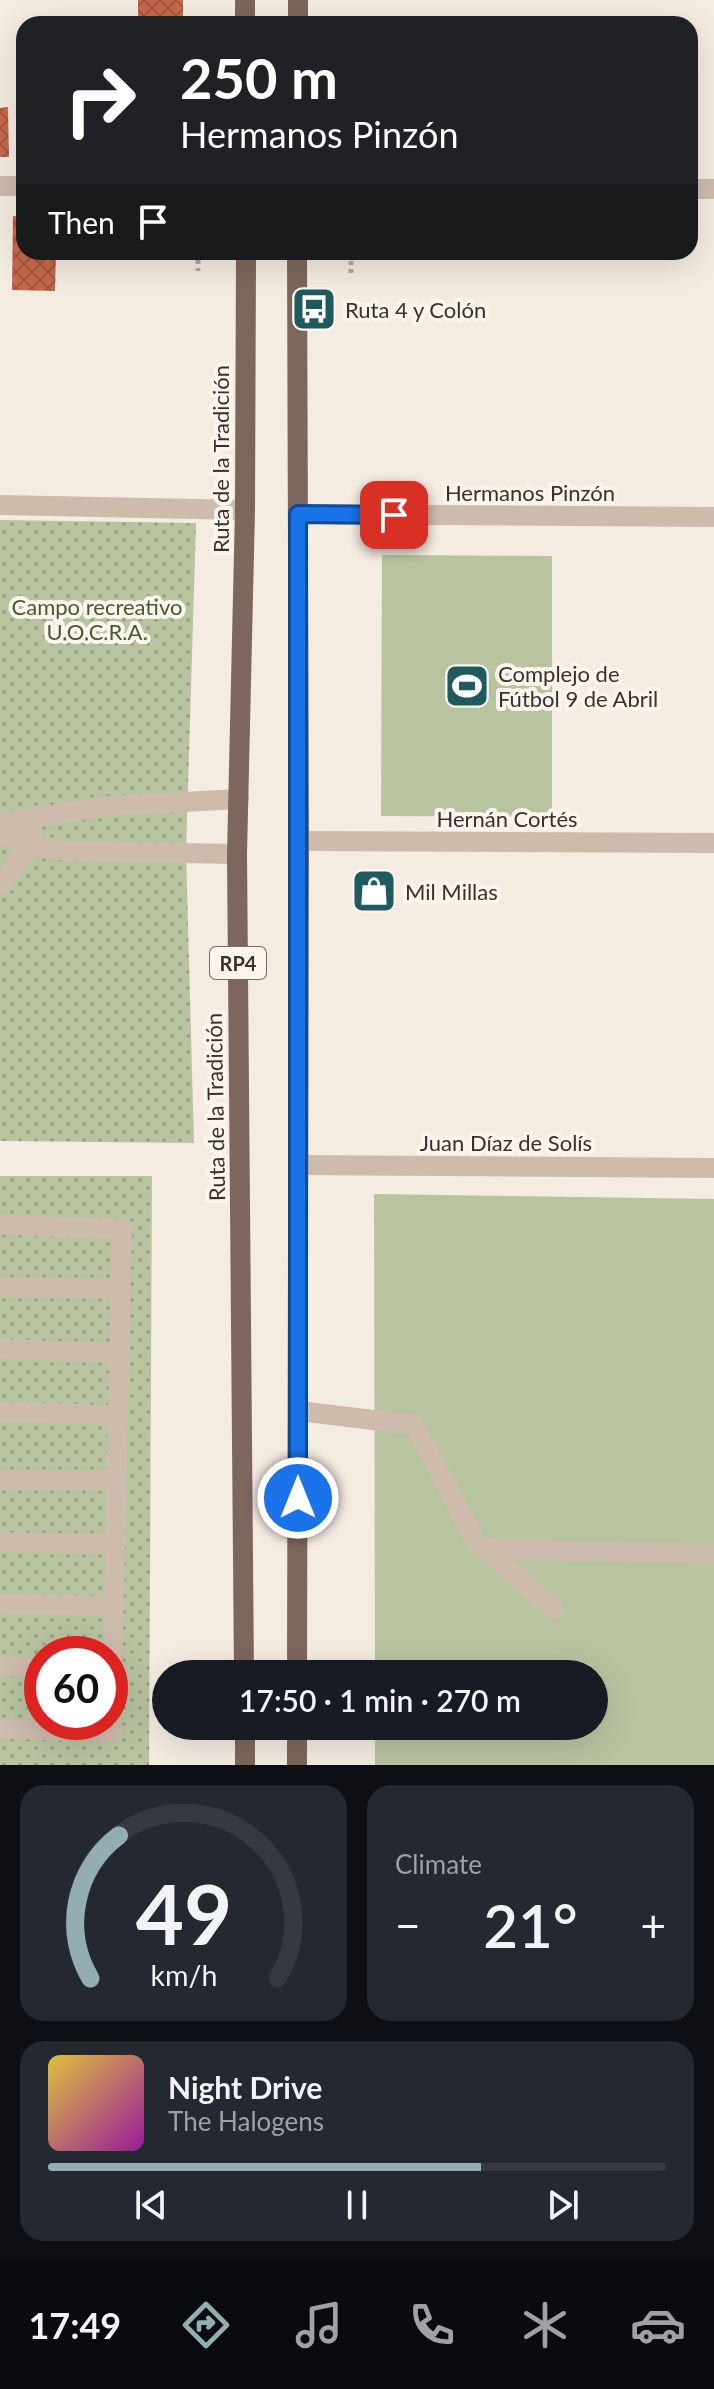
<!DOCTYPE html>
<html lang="en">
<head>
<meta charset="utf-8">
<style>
	body { margin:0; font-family:Lato,sans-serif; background:#242831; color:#f1f3f6; height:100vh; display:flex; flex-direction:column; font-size:30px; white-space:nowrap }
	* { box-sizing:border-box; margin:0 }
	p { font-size:26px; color:#9ea1a6 }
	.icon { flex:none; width:44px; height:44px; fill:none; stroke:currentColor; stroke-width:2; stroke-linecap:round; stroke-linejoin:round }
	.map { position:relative; height:1765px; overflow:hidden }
	.details { display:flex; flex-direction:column; gap:20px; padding:20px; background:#0d0f14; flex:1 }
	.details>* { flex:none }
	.guide { position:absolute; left:16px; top:16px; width:682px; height:244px; border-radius:24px; box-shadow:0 8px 32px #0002; background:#202124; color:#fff; overflow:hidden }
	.speed { position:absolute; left:24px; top:1636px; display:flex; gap:16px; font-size:40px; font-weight:700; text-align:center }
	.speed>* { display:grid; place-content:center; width:104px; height:104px; border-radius:50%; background:#171b24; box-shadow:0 8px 32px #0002; line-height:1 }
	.speed .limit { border:12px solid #d22; background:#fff; color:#111 }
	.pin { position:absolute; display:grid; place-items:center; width:68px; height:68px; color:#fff; margin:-34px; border-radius:16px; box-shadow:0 4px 12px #0006 }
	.me { position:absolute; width:88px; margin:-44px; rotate:0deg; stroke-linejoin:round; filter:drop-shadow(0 0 6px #0008) }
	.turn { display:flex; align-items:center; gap:28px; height:168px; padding:0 32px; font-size:36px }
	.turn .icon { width:104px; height:104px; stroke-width:2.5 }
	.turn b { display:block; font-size:56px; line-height:68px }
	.then { display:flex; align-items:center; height:76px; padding:0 32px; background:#0003; gap:16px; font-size:30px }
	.big { font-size:60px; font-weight:600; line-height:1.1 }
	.details .widget { flex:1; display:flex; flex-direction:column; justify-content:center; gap:12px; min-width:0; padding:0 28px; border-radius:24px; background:#242831 }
	.details .dial { align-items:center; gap:0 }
	.dial svg { height:208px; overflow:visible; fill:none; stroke:#363941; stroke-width:7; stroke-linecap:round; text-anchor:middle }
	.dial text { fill:#f1f3f6; stroke:none }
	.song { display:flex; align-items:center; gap:24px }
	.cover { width:96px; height:96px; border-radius:12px; background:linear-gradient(135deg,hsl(50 70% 55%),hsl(300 70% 35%)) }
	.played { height:8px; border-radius:4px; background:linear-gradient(90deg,#92aeb2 70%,#363941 70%) }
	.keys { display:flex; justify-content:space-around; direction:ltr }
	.heat { display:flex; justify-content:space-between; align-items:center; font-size:44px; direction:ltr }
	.details .tiles { flex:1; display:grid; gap:20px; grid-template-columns:1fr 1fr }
	.widget:last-child { grid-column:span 2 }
	.trip { position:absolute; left:152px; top:1660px; width:456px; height:80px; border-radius:40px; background:#171b24; box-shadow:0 8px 32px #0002; font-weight:600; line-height:80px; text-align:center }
	.tab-bar { display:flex; height:128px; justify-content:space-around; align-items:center; background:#090b0e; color:#9ea1a6 }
	.tab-bar .icon { width:56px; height:56px }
	.tab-bar .current { color:#92aeb2 }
	.tab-bar b { font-size:36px; color:#f1f3f6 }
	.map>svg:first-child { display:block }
</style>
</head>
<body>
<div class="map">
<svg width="714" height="1765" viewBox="0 0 714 1765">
	<defs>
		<pattern id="park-dots" width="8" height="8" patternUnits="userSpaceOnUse" patternTransform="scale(2)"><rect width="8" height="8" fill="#b8c4a0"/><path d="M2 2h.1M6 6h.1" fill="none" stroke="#97a083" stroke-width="1.8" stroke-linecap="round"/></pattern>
		<pattern id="building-cross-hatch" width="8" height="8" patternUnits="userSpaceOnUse" patternTransform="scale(2)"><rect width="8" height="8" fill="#c8694b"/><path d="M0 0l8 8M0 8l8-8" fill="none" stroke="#a4573f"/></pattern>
	</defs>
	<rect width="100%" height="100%" fill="#f4ebe1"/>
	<path fill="#b8c4a0" d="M382,555l170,1v261l-171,-1z
		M374,1194l340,5v566h-339v-39h219v-52h-219z"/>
	<path fill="url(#park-dots)" fill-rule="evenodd" d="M0,520l196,3 -10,329 8,291 -194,-2z
		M0,1176h152l-3,589h-149zM42,1654h68v68h-68z"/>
	<path fill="url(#building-cross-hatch)" d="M138,0h45v24h-45z
		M8,107l1,50h-9v-49z
		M13,216l11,1v35h32l-1,39 -43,-1z"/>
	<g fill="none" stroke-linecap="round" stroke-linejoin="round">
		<path stroke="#b9a596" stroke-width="5" stroke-dasharray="4 4" stroke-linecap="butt" d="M198,252v19
			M351,273v-21"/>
		<path stroke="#cdbbac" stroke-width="20" d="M0,186h24
			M690,189h24
			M0,505l245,5
			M298,514l416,3
			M0,823l108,-17 131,-7
			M0,834l31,11 33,6 173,3
			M299,841l415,2
			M0,885l31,-40 1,-12
			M298,1165l416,3
			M0,1225l122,4 -11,503 -111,-3
			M0,1287l121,2
			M0,1349l119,4
			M299,1411l115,14 62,117 78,67
			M0,1412l118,3
			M0,1480l116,1
			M0,1542l115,2
			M485,1549l229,5
			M0,1604l113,2
			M0,1666l42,2"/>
		<path stroke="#7d675c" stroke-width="20" d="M245,0v24
			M298,24v-24
			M244,1674l-7,-820 8,-344 1,-258
			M297,1674l2,-833 -2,-589
			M245,1726v39
			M297,1765v-39"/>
	</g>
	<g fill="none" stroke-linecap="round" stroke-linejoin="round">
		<g stroke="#114b97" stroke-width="20">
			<path id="route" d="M298,1498v-984l96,1"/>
		</g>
		<use href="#route" stroke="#1a73e8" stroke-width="14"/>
	</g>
	<defs>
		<g id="bus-square" transform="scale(2.3)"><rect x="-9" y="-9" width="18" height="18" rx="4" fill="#1f5a5e" stroke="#fbf5ee"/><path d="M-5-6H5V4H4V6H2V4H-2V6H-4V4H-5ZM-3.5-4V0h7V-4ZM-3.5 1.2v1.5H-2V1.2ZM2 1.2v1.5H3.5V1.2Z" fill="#fff"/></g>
		<g id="stadium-square" transform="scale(2.3)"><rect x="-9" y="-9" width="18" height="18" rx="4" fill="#1f5a5e" stroke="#fbf5ee"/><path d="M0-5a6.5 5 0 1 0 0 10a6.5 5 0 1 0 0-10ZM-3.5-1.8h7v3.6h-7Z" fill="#fff"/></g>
		<g id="shop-square" transform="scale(2.3)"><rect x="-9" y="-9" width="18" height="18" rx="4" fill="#1f5a5e" stroke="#fbf5ee"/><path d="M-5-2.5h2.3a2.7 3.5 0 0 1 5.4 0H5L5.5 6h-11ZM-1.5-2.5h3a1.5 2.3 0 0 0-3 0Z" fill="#fff"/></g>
	</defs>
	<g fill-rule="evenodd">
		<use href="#bus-square" x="314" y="309"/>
		<use href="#stadium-square" x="467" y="686"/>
		<use href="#shop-square" x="374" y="891"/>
	</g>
	<g text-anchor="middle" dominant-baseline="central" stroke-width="8" stroke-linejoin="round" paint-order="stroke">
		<rect fill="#fbf5ee" stroke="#756b66" stroke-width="2" x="210" y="947" width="56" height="32" rx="6"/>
		<g font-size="20" font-weight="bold" fill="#3b302b">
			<text x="238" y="963">RP4</text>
		</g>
		<g font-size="22" fill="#3b302b" stroke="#fbf5ee" text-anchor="start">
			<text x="345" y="309">Ruta 4 y Colón</text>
			<text x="498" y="673">Complejo de<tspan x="498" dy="25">Fútbol 9 de Abril</tspan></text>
			<text x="405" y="891">Mil Millas</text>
		</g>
		<g font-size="22" fill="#3b302b" stroke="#fbf5ee">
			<text transform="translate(220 459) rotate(-90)">Ruta de la Tradición</text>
			<text x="530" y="492">Hermanos Pinzón</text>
			<text x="507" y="818">Hernán Cortés</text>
			<text transform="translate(215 1107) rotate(-91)">Ruta de la Tradición</text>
			<text x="506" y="1142">Juan Díaz de Solís</text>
		</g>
		<g font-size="22" fill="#4a5a2e" stroke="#fbf5ee">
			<text x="97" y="606">Campo recreativo<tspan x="97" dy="25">U.O.C.R.A.</tspan></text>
		</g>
	</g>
</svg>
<div class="speed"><div class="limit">60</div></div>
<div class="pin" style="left:394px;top:515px;background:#d93025"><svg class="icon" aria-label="arrive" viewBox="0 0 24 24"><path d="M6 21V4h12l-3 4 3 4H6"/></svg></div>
<svg class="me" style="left:298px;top:1498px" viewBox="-20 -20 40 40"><circle r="17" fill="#1a73e8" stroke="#fff" stroke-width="3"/><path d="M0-11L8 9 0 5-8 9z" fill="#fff"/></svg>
<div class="trip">17:50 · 1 min · 270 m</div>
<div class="guide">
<div class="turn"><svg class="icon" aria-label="right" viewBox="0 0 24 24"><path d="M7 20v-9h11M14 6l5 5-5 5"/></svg><div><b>250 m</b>Hermanos Pinzón</div></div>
<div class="then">Then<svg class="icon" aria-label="arrive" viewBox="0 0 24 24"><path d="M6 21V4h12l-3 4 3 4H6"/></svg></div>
</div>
</div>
<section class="details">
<div class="tiles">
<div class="widget dial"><svg viewBox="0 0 100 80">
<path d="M14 69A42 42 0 1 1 86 69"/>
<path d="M14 69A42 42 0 0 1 25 14" stroke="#92aeb2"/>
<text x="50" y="56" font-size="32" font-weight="700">49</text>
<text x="50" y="72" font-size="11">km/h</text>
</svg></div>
<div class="widget"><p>Climate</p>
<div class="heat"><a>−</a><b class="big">21°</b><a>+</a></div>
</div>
<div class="widget">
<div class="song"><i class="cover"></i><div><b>Night Drive</b><p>The Halogens</p></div></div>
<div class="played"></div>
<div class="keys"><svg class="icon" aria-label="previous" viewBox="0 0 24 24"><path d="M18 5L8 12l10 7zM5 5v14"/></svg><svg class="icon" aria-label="pause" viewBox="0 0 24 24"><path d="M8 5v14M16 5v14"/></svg><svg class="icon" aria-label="next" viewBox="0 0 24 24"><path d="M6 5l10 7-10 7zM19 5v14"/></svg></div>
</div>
</div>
</section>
<nav class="tab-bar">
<b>17:49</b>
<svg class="icon current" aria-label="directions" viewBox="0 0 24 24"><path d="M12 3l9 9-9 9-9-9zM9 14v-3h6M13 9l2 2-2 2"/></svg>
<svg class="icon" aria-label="music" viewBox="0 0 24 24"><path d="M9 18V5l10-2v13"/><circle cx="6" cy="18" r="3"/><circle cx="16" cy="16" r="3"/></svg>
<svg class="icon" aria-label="phone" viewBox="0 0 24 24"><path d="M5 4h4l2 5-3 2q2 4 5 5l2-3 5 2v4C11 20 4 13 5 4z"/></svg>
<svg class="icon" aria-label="climate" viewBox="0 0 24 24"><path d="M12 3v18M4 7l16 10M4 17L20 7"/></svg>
<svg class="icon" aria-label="car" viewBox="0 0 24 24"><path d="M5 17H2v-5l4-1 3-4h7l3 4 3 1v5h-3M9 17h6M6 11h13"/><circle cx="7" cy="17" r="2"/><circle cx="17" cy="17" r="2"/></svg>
</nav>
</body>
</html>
